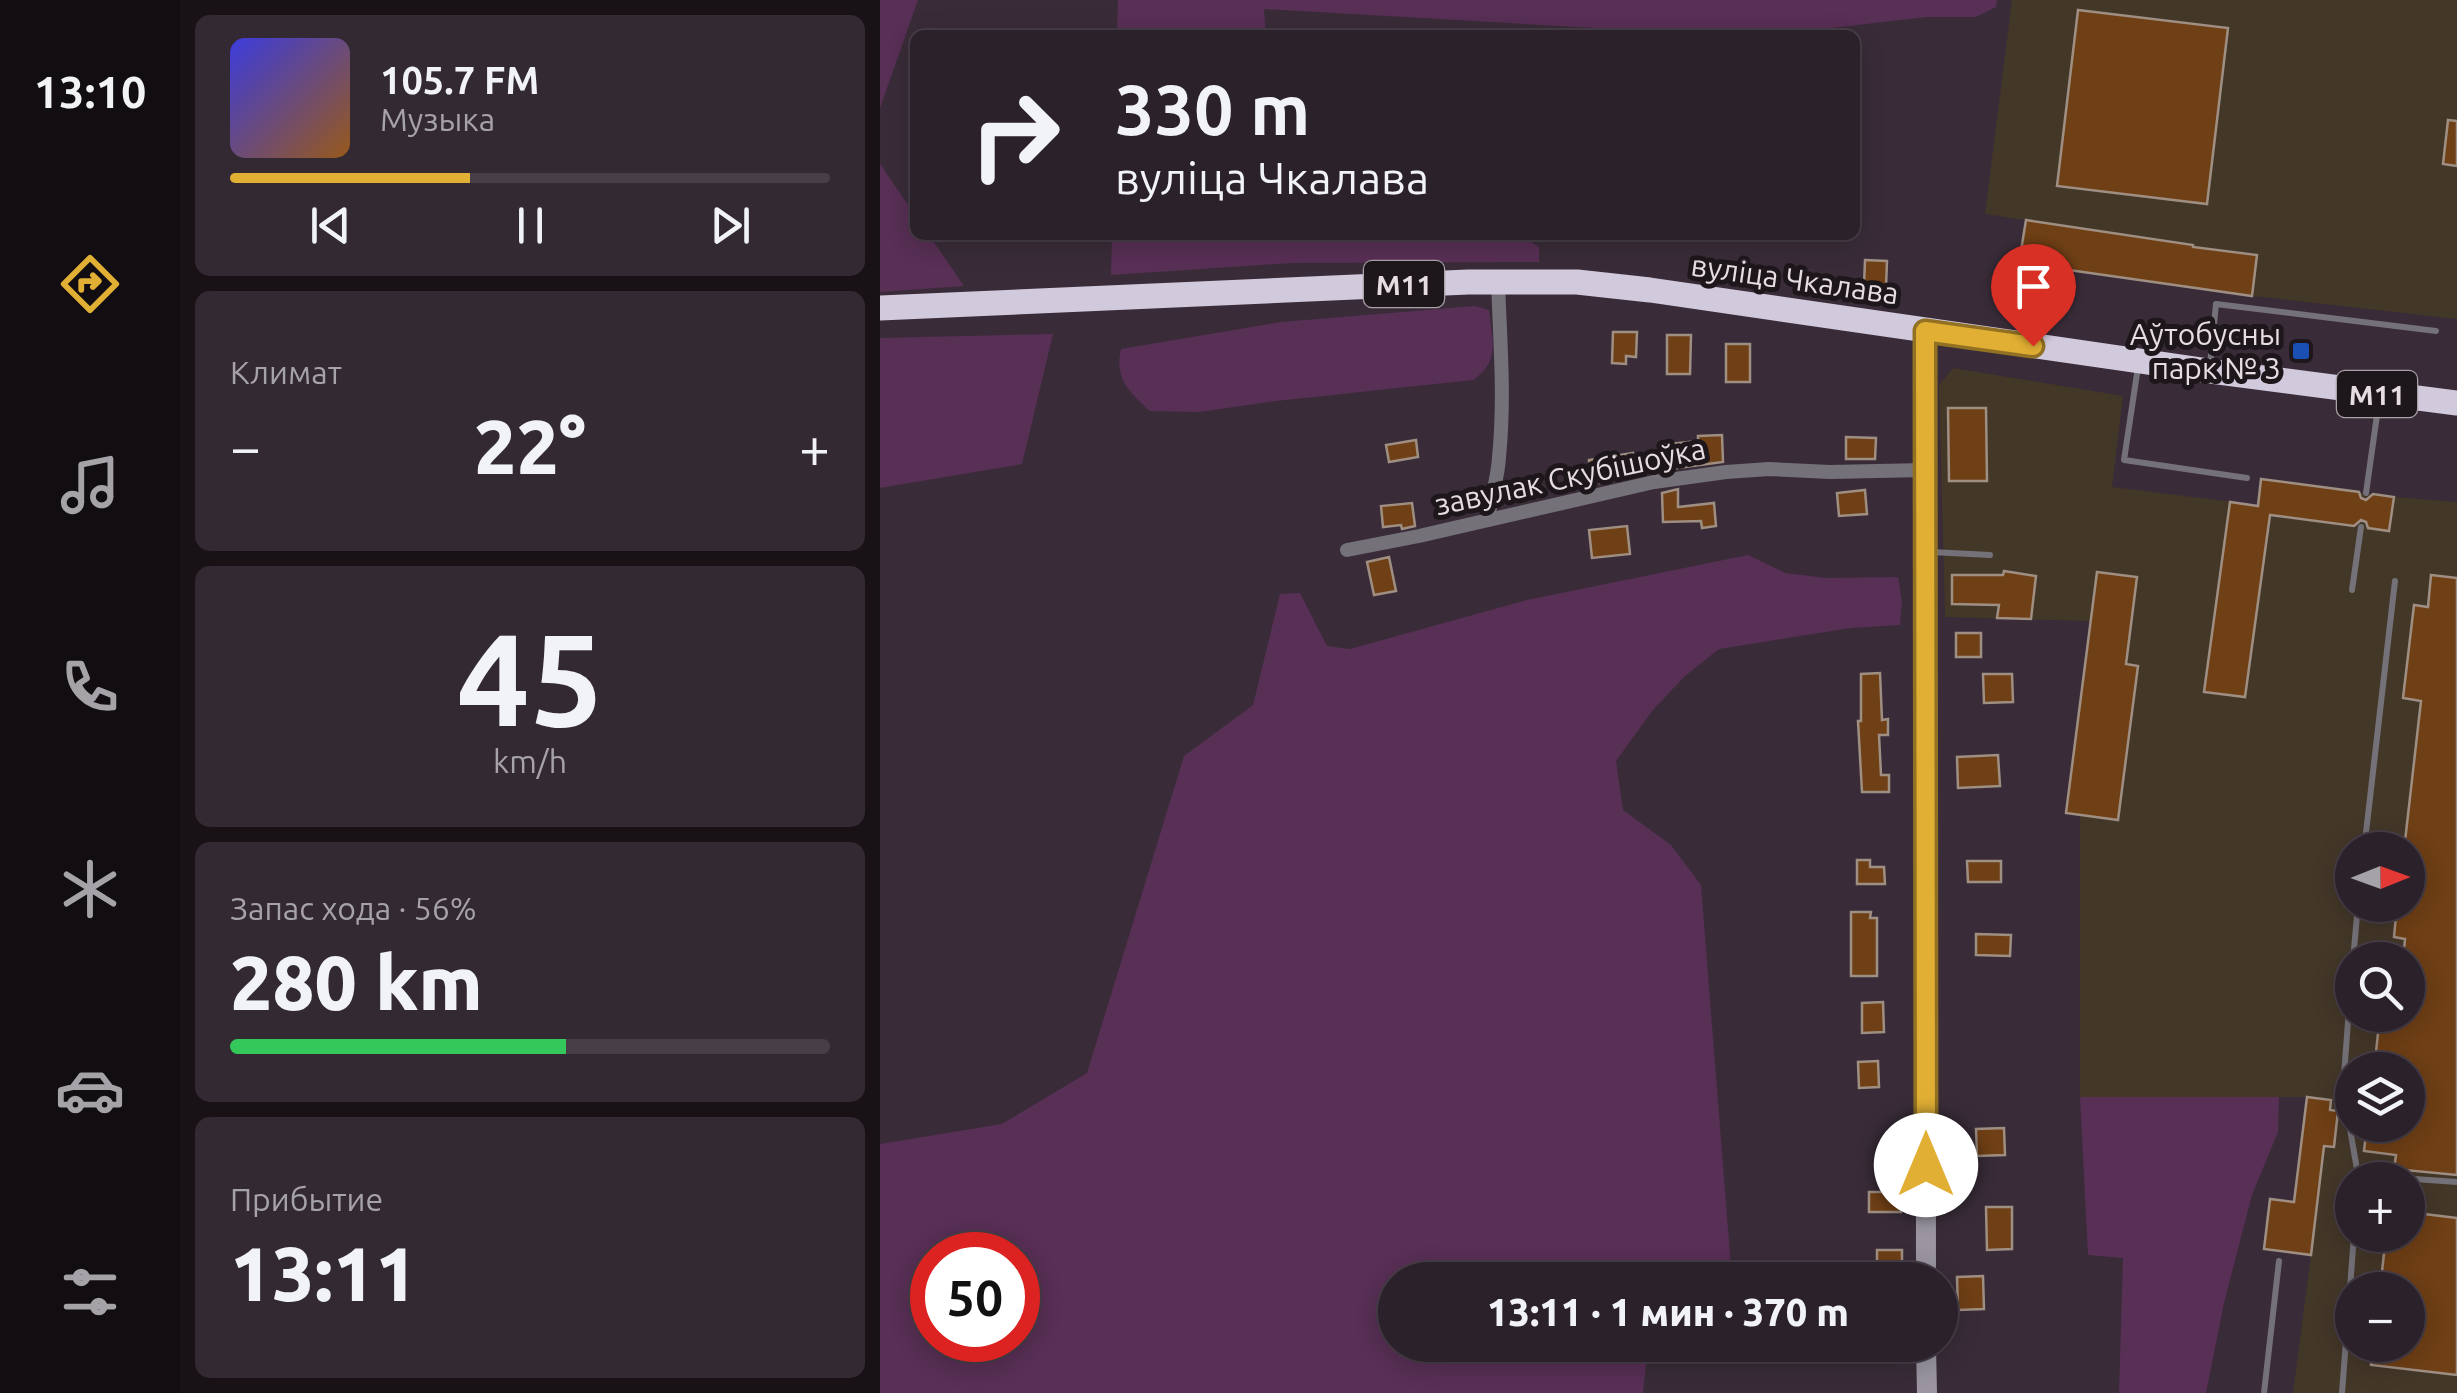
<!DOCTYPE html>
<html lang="ru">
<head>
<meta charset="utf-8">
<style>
	body { margin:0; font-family:Ubuntu,sans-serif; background:#332932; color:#f1f3f6; height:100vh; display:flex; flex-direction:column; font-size:38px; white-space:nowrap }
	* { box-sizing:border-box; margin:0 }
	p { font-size:32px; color:#a6a3a8 }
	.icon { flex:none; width:55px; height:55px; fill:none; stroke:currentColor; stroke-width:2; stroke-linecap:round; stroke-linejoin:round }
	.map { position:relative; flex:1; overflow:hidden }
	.side { display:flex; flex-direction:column; gap:15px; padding:15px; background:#181217; width:700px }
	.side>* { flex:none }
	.top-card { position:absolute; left:30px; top:30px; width:950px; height:210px; border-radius:15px; box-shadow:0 5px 25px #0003,0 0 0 2px #473e47; background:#2b212a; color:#f1f3f6; overflow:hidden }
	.needle { width:65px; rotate:89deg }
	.controls { position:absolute; left:1455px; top:832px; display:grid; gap:20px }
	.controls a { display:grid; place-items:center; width:90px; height:90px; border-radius:50%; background:#2b212a; box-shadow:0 5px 25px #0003,0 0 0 2px #473e47; font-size:50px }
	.speed { position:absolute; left:30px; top:1232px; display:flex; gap:20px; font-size:50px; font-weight:700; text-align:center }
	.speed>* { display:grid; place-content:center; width:130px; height:130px; border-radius:50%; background:#2b212a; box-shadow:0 5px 25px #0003,0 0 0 2px #473e47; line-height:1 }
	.speed .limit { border:15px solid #d22; background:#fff; color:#111 }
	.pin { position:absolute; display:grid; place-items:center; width:85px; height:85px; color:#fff; margin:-102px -42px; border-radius:50% 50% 50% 0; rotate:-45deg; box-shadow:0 0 10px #0007 }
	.pin .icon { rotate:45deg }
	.me { position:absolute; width:110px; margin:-55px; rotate:0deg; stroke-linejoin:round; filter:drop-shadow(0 0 8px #0008) }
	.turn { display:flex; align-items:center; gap:35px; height:210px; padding:0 40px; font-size:45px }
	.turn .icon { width:130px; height:130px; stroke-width:2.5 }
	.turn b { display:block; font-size:70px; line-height:85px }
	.big { font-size:75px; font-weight:800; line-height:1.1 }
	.side .widget { flex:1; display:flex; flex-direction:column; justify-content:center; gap:15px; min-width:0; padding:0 35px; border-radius:15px; background:#332932 }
	.side .dial { align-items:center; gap:0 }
	.dial b { font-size:130px; line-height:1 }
	.song { display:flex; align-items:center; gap:30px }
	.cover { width:120px; height:120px; border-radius:15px; background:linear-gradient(135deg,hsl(240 70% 55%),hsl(30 70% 35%)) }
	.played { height:10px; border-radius:5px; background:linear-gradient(90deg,#e1af34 40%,#473e47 40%) }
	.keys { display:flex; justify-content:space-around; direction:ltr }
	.heat { display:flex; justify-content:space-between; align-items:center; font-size:55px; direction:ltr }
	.charge { height:15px; border-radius:8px; background:linear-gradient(90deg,#34c759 56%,#473e47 0) }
	.trip { position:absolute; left:498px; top:1262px; width:580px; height:100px; border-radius:50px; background:#2b212a; box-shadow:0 5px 25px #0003,0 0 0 2px #473e47; font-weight:800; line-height:100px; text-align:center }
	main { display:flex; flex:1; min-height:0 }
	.tabs { display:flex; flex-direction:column; width:180px; justify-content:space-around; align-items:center; background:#110d11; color:#a6a3a8 }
	.tabs .icon { width:70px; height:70px }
	.tabs .on { color:#e1af34 }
	.tabs b { font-size:45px; color:#f1f3f6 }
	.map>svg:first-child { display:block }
</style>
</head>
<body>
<main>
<nav class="tabs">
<b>13:10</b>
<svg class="icon on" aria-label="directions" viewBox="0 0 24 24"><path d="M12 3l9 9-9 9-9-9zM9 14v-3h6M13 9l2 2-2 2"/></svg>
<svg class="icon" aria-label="music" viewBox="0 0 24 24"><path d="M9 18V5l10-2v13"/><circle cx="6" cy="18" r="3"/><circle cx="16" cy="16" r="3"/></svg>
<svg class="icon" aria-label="phone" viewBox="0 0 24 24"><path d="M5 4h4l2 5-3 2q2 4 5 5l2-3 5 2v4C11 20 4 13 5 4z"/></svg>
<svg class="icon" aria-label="climate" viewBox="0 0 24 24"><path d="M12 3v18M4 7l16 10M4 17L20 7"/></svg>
<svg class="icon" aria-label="car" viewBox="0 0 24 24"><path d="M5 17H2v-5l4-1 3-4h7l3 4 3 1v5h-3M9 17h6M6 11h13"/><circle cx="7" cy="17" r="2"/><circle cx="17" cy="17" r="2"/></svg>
<svg class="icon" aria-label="filters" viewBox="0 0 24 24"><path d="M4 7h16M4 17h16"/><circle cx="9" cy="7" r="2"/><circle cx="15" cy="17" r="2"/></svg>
</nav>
<section class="side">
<div class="widget">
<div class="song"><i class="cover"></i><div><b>105.7 FM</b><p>Музыка</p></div></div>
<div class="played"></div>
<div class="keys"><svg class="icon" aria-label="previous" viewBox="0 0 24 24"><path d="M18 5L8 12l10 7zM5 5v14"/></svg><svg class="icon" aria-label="pause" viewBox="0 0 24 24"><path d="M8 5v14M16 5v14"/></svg><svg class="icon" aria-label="next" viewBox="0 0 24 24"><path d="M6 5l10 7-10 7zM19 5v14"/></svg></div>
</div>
<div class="widget"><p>Климат</p>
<div class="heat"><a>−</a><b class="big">22°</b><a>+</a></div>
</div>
<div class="widget dial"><b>45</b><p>km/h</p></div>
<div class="widget"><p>Запас хода · 56%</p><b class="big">280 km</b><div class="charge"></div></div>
<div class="widget"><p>Прибытие</p><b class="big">13:11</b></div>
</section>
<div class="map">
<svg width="1577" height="1393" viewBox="0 0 1577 1393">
	<rect width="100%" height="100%" fill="#392c38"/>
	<path fill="#433728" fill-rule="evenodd" d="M1132,0h445v319l-248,-28 -190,-28 6,-43 -40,-6z
		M1073,368l170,28 -11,91 145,18 4,-26 133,18 63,5v891h-164l18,-138 -47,-6 6,-50 24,2 13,-104h-227v-281l-14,-3 25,-192 -146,-4 -6,-232zM1472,850h56v55h-56zM1472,960h56v55h-56zM1472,1070h56v55h-56zM1472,1180h56v55h-56zM1472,1290h56v55h-56z"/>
	<path fill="#582f55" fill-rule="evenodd" d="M0,0h38l-38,108z
		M238,0h879l-1,7 -20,10h-50l-154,18h-54l-454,-26 2,26h-149z
		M0,164l35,51v20h14l35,51 -84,6z
		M232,235h408l19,12v15l-248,1 -180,12z
		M595,306l14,4c3,28 12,52 -16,70l-197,21 -76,11 -50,-1c-20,-18 -36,-32 -29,-62l160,-27z
		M173,334l-31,130 -142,24v-150z
		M868,555l37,18 41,5 72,-1 4,25 -2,23 -49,3 -132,21 -35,28 -31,33 -37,51 7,49 48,35 30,40 31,395h-337v65h327l-6,8 -70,11 -3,29h-763v-249l122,-20 85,-51 97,-317 69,-51 27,-111 20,-1 27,53 23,3 177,-49zM52,1255h86v85h-86z
		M1200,1097h199l-1,35 -26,63 -28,108 -18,90h-87l4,-135 -35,-3z"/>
	<path fill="#6f3f15" stroke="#9f8e82" stroke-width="2.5" d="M1198,10l150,18 -21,176 -150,-18z
		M1568,120l9,1v45l-14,-2z
		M1146,220l167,25v2l64,8 -5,41 -233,-33z
		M985,260l22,1 -1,26 -22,-2z
		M733,332h24l-1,25 -10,-1v8l-14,-1z
		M787,335h24l-1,39h-23z
		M846,344h24v38h-24z
		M1068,408h38l1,73h-38z
		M842,435l1,27 -61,8 -3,-25 39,-4v-5z
		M966,437l30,1 -1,21h-29z
		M536,440l2,17 -29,5 -3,-17z
		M753,453l4,22 -37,8 -2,-10 -8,1 -1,-14z
		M1381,479l98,13 2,6 5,2 7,-6 21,3 -5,34 -21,-3 -2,-6 -5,-2 -7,6 -84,-11 -25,182 -41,-5 26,-190 28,4z
		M798,489v18l36,-4 2,23 -14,2 -1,-7 -38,1 -1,-29z
		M985,490l2,24 -28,2 -2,-23z
		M532,503l3,23 -13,3 -1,-4 -18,2 -2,-21z
		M747,526l3,28 -38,4 -3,-28z
		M509,557l7,34 -22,4 -7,-33z
		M1124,571l32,5 -5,43 -34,-1 2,-13 -47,-1v-29h51z
		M1217,572l40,5 -11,87 12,2 -20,154 -52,-7z
		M1551,575l26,3v597l-63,-6 2,-14 -32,-4 3,-26h41v-55h-34l6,-55h28v-55h-5l2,-21 -11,-2 3,-32h11v-55h-4l17,-149 -18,-3 11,-93 14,2z
		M1076,633h25v24h-25z
		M1000,673l2,47 6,-1v16h-9l2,40h8v17h-27l-4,-71h3v-47z
		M1103,674h29l1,28 -29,1z
		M1118,755l2,31 -42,2 -1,-31z
		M977,860h13v7h14l1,17h-28z
		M1087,861h34v21h-33z
		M971,912h20l-1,6h7v58h-26z
		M1096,934l35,1 -1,21 -34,-1z
		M1003,1002l1,30 -22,1v-30z
		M998,1061l1,26 -20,1 -1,-26z
		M1427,1097l24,3 -1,10 8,1 -4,36 -10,-1 -13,109 -47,-6 6,-50 24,3z
		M1124,1128l1,27 -28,1 -1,-27z
		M989,1192h32v20h-32z
		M1106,1207h26v42l-25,1z
		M1528,1212l49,6v157l-86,-10 2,-20h35v-55h-28l6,-55h22z
		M997,1250h25v29l-25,1z
		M1103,1276l1,33 -26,1 -1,-33z"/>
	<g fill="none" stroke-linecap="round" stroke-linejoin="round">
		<path stroke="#747179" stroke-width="6" d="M1330,365l6,-61 220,27
			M1258,367l-14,93 123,18
			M1486,493l13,-92
			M1051,552l59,3
			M1472,590l9,-63
			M1484,850l31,-269
			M1473,960l5,-55
			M1472,968l-9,121 15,86
			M1478,1180v-5l99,7
			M1384,1393l15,-132
			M1462,1393l12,-158"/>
		<path stroke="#747179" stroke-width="14" d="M608,519c3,-21 10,-41 11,-62 6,-59 1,-117 -1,-175
			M467,550l72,-14 235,-54 72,-10 43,-3 61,3 95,-2"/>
		<path stroke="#9a95a1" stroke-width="20" d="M1045,331l1,949
			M1046,1345l1,48"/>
		<path stroke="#d1c9dc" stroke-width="25" d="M0,308l588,-26h109l73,8 559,81 248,32"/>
	</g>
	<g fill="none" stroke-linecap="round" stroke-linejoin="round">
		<g stroke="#927222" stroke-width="25">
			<path id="route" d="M1046,1165l-1,-834 108,15"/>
		</g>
		<use href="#route" stroke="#e1af34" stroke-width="18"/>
	</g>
	<rect fill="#1a4fb4" stroke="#1d171c" stroke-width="4" x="1411" y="341" width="20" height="20" rx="5"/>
	<g text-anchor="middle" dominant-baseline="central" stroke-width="10" stroke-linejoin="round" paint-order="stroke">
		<g fill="#1d171c" stroke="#a9a1a8" stroke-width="2.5">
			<rect x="484" y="261" width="80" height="46" rx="8"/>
			<rect x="1457" y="371" width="80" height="46" rx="8"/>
		</g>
		<g font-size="28" font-weight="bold" fill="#e5dce4">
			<text x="524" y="284">М11</text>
			<text x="1497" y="394">М11</text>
		</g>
		<g font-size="30" fill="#e5dce4" stroke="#1d171c">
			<text transform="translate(915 279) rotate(8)">вуліца Чкалава</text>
			<text transform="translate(690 476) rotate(-12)">завулак Скубішоўка</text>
		</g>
		<g font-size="30" fill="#e5dce4" stroke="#1d171c" text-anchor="end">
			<text x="1401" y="334">Аўтобусны<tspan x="1401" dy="34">парк № 3</tspan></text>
		</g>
	</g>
</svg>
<div class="controls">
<a><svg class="needle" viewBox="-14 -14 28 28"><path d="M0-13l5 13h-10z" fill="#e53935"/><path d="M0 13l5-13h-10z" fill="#a6a3a8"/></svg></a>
<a><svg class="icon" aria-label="search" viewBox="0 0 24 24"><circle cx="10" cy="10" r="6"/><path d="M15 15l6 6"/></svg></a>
<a><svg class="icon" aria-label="layers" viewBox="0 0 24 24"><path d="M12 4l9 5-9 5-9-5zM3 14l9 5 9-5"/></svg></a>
<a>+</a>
<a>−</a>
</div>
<div class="speed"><div class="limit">50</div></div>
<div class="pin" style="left:1153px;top:346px;background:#d93025"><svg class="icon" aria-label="arrive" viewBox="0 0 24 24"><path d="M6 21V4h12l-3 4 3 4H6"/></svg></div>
<svg class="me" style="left:1046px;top:1165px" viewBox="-20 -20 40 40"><circle r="19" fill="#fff"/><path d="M0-13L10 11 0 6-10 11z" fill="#e1af34"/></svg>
<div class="trip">13:11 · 1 мин · 370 m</div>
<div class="top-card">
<div class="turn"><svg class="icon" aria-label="right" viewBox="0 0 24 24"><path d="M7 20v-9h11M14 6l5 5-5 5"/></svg><div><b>330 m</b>вуліца Чкалава</div></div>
</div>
</div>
</main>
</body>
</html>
